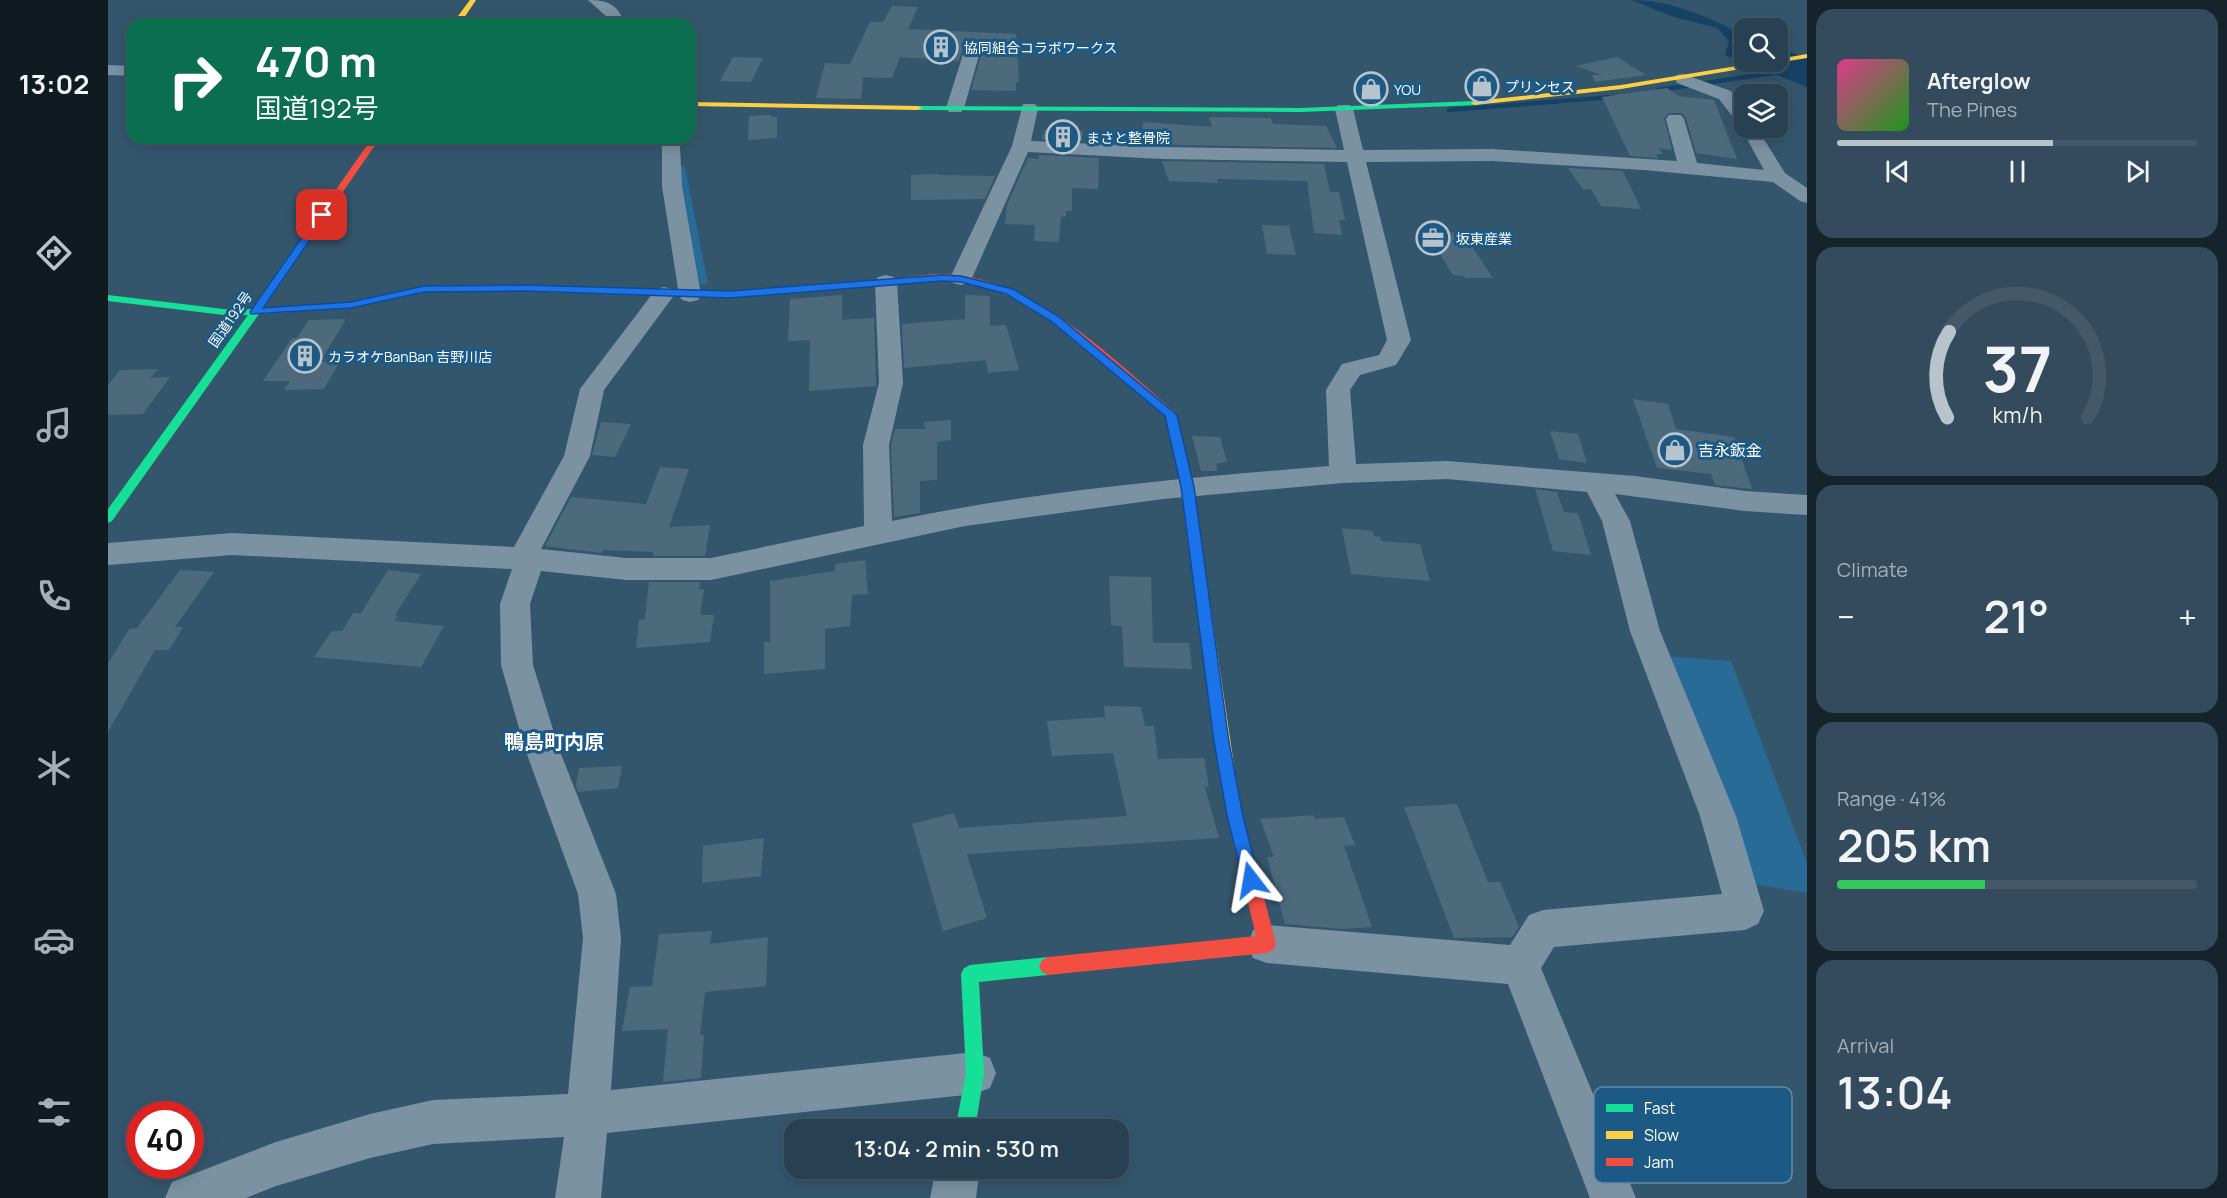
<!DOCTYPE html>
<html lang="en">
<head>
<meta charset="utf-8">
<style>
	body { margin:0; font-family:Manrope,"Noto Sans JP",sans-serif; background:#334b5c; color:#f1f3f6; height:100vh; display:flex; flex-direction:column; font-size:22px; white-space:nowrap }
	* { box-sizing:border-box; margin:0 }
	p { font-size:20px; color:#a4afb8 }
	.icon { flex:none; width:33px; height:33px; fill:none; stroke:currentColor; stroke-width:2; stroke-linecap:round; stroke-linejoin:round }
	.map { position:relative; flex:1; overflow:hidden }
	.details { display:flex; flex-direction:column; gap:9px; padding:9px; background:#15232d; width:420px }
	.details>* { flex:none }
	.guide { position:absolute; left:18px; top:18px; width:570px; height:126px; border-radius:18px; box-shadow:0 3px 15px #0003,0 0 0 2px #435969; background:#0b6e4f; color:#fff; overflow:hidden }
	.buttons { position:absolute; left:1626px; top:18px; display:grid; gap:12px }
	.buttons a { display:grid; place-items:center; width:54px; height:54px; border-radius:12px; background:#274052; box-shadow:0 3px 15px #0003,0 0 0 2px #435969; font-size:30px }
	.speed { position:absolute; left:18px; top:1101px; display:flex; gap:12px; font-size:30px; font-weight:700; text-align:center }
	.speed>* { display:grid; place-content:center; width:78px; height:78px; border-radius:50%; background:#274052; box-shadow:0 3px 15px #0003,0 0 0 2px #435969; line-height:1 }
	.speed .limit { border:9px solid #d22; background:#fff; color:#111 }
	.pin { position:absolute; display:grid; place-items:center; width:51px; height:51px; color:#fff; margin:-26px; border-radius:12px; box-shadow:0 3px 9px #0006 }
	.me { position:absolute; width:66px; margin:-33px; rotate:346deg; stroke-linejoin:round; filter:drop-shadow(0 0 4px #0008) }
	.turn { display:flex; align-items:center; gap:21px; height:126px; padding:0 30px; font-size:27px }
	.turn .icon { width:78px; height:78px; stroke-width:2.5 }
	.turn b { display:block; font-size:42px; line-height:51px }
	.big { font-size:45px; font-weight:600; line-height:1.1 }
	.details .card { flex:1; display:flex; flex-direction:column; justify-content:center; gap:9px; min-width:0; padding:0 21px; border-radius:18px; background:#334b5c }
	.details .dial { align-items:center; gap:0 }
	.dial svg { height:156px; overflow:visible; fill:none; stroke:#435969; stroke-width:7; stroke-linecap:round; text-anchor:middle }
	.dial text { fill:#f1f3f6; stroke:none }
	.song { display:flex; align-items:center; gap:18px }
	.cover { width:72px; height:72px; border-radius:9px; background:linear-gradient(135deg,hsl(330 70% 55%),hsl(120 70% 35%)) }
	.played { height:6px; border-radius:3px; background:linear-gradient(90deg,#b8c4cc 60%,#435969 60%) }
	.keys { display:flex; justify-content:space-around; direction:ltr }
	.heat { display:flex; justify-content:space-between; align-items:center; font-size:33px; direction:ltr }
	.charge { height:9px; border-radius:4px; background:linear-gradient(90deg,#34c759 41%,#435969 0) }
	.trip { position:absolute; left:676px; top:1119px; width:345px; height:60px; border-radius:18px; background:#274052; box-shadow:0 3px 15px #0003,0 0 0 2px #435969; font-weight:600; line-height:60px; text-align:center }
	main { display:flex; flex:1; min-height:0 }
	.menu { display:flex; flex-direction:column; width:108px; justify-content:space-around; align-items:center; background:#101a21; color:#a4afb8 }
	.menu .icon { width:42px; height:42px }
	.menu .current { color:#b8c4cc }
	.menu b { font-size:27px; color:#f1f3f6 }
	.map>svg:first-child { display:block }
</style>
</head>
<body>
<main>
<nav class="menu">
<b>13:02</b>
<svg class="icon current" aria-label="directions" viewBox="0 0 24 24"><path d="M12 3l9 9-9 9-9-9zM9 14v-3h6M13 9l2 2-2 2"/></svg>
<svg class="icon" aria-label="music" viewBox="0 0 24 24"><path d="M9 18V5l10-2v13"/><circle cx="6" cy="18" r="3"/><circle cx="16" cy="16" r="3"/></svg>
<svg class="icon" aria-label="phone" viewBox="0 0 24 24"><path d="M5 4h4l2 5-3 2q2 4 5 5l2-3 5 2v4C11 20 4 13 5 4z"/></svg>
<svg class="icon" aria-label="climate" viewBox="0 0 24 24"><path d="M12 3v18M4 7l16 10M4 17L20 7"/></svg>
<svg class="icon" aria-label="car" viewBox="0 0 24 24"><path d="M5 17H2v-5l4-1 3-4h7l3 4 3 1v5h-3M9 17h6M6 11h13"/><circle cx="7" cy="17" r="2"/><circle cx="17" cy="17" r="2"/></svg>
<svg class="icon" aria-label="filters" viewBox="0 0 24 24"><path d="M4 7h16M4 17h16"/><circle cx="9" cy="7" r="2"/><circle cx="15" cy="17" r="2"/></svg>
</nav>
<div class="map">
<svg width="1699" height="1198" viewBox="0 0 1699 1198">
	<rect width="100%" height="100%" fill="#34566d"/>
	<path fill="#286b97" d="M570,164l7,3 23,117 -13,1z
		M1555,656l68,5 76,202v30l-60,-10z"/>
	<path fill="#164365" d="M1523,0c40,0 79,17 113,36v26h34v-14l29,10v29l-82,-32 4,-14 -12,-13 -43,-11z"/>
	<g fill="none" stroke-linecap="round" stroke-linejoin="round">
		<path stroke="#164365" stroke-width="4.5" d="M1550,90l115,-17
			M1341,110l164,-13"/>
	</g>
	<path fill="#4d6a7c" d="M784,6l26,1 -10,22 108,5 3,48h-3v9l-45,-1 13,-44 -11,-8 -9,6 -5,17 -59,-4 -8,21 -29,-1 -2,22 -45,-1 9,-35 25,1 20,-42h13z
		M625,57l30,1 -12,24 -31,-1z
		M1509,57l29,18 -51,7 -3,-7h10l-26,-9z
		M1559,88l12,8 35,4 23,59 -41,-6 -10,-35 -5,-5h-12l-5,5 8,32 -13,-2 4,6h-7l2,4 -28,-2 -28,-59z
		M663,115v2h6v21l-29,2 1,-24z
		M1101,117l62,1 2,6 53,2 11,22 -196,-4 2,-22 69,5z
		M937,129l38,2 -1,10 -40,-2z
		M931,155l60,3 -1,31 -26,-1v23h-6v6l-5,-1 -2,26 -25,-1 1,-16 -30,-1 2,-19 21,-47 10,1z
		M1054,161l162,3 6,28h9l6,28h-6l3,15 -28,-2 -7,-52 -90,-2 1,4 -49,-2z
		M1460,168l55,3 18,38 -40,-3 -10,-17h-8z
		M831,174v1l56,1 -10,23 -74,1v-25z
		M1154,225l27,1 7,29 -29,-1z
		M1318,231l37,2 30,45h-27l-2,-2 -11,-1z
		M734,295v25l32,-2 2,68 -67,5 1,-51 -22,1 2,-42z
		M857,295l25,1v30l16,-1 13,45 -31,3 -2,-13 -82,8 -2,-44 63,-5z
		M238,319l-26,43 20,-1 -16,28 -40,1 6,-9h-27l29,-43h5l12,-18z
		M50,369l-8,9 20,-1 -27,37 -35,1v-30l12,-15z
		M1525,399l35,5 8,25 58,8 18,52 -37,-4 -4,-11 -54,-6z
		M843,420v20l-14,2v38l-17,1v32l-26,4 -3,-72 4,-16h30l-1,-7z
		M493,422l30,2 -16,33 -23,-2z
		M1442,431l28,3 9,29 -28,-4z
		M1084,436l28,1 7,25 -11,2 2,7h-17z
		M552,467l29,2 -20,58 41,-2 -5,31h-52v-4l-50,-2 -1,3 -57,-7 26,-49 75,7z
		M1427,489l22,3 7,20 14,1 13,42 -38,-4z
		M1234,528l30,3 2,5 6,1 1,4 39,3 10,37 -79,-7z
		M757,560l3,34 -16,1 -2,31 -25,3v40l-61,5v-32h6v-61l65,-10v-7z
		M72,570l34,2 -39,55h8l-14,23h-14l-47,82v-68l21,-35 8,-1z
		M280,570l33,4 -26,41 3,1 -4,5 50,5 -23,41 -107,-10 18,-26h10l11,-18h8z
		M1001,576l42,1 2,66h36l3,26 -68,-2 -2,-41 -11,-1z
		M541,582h51l-1,7h5l-4,26h14l-4,27 -74,6 3,-28 6,-1z
		M996,706l37,1 4,19h9l4,33 46,-1 5,29h-4l14,51 -252,16 20,64 -44,13 -31,-107 42,-11 5,15 168,-12 -14,-63 -61,3 -5,-35 58,-4z
		M514,766l-4,22 -40,4 -2,-7 3,-17z
		M1349,804l31,78h12l19,45 -7,10 -58,1 -50,-131z
		M1206,815l1,4 29,-2 11,28 -11,1 28,81 -29,2 -58,-5 -18,-67h7l-14,-38z
		M656,838l-3,38 -59,7 1,-37z
		M604,931l-2,13 58,-7 -2,49 -61,6 -5,43h4l-3,43 -38,4 5,-53 -46,2 8,-44 22,-1 7,-52z"/>
	<g fill="none" stroke-linecap="round" stroke-linejoin="round">
		<path fill="#7b92a3" fill-rule="evenodd" d="M480,0c19,0 30,4 37,24h-16l-2,-7z
			M866,40l8,5 -18,63 -3,4h-12l-3,-4 20,-63z
			M0,65l24,1v10l-24,-1z
			M1575,74l48,17 13,19v18h13l28,45 22,15v15l-7,-2 -27,-19 -129,-12 -152,-9 -126,1 45,178 -15,25 -36,10 -10,15 6,74 91,-3 188,15 110,15 62,4v20l-62,-4 -130,-17 15,27 30,110 76,185 28,95 -6,13 -13,6 -191,17 -13,21 95,230h-46l-82,-214 -241,-21 -14,-5 -5,-14 5,-14 14,-5 243,20 19,-30 14,-5 179,-16 -22,-78 -70,-185 -28,-110 -15,-29 -140,-13 -104,4 -180,16 -198,27 -254,54h-85l-85,-9 -11,33 3,61 26,84 57,145 5,44 -10,152 364,-38 15,6 6,15 -6,15 -15,6 -368,39 -6,65h-46l9,-61 -131,7 -63,14 -94,28 -30,12h-81l7,-16 104,-40 94,-28 63,-14 135,-6 15,-156 -5,-44 -53,-145 -24,-84 -1,-61 12,-35 -280,-14 -124,10v-22l124,-10 282,14 50,-91 16,-67 76,-100 8,-2 8,2 3,5 -71,96 -14,66 -49,93 85,9h85l153,-32 -1,-81 16,-62 -4,-101 3,-5 8,-2 8,2 3,5 6,101 -14,62 3,76c144,-30 290,-43 437,-55l-3,-76 16,-26 37,-9 8,-15 -40,-178 -185,-3 -134,-7 -56,126 -3,5 -8,2 -8,-2 -3,-5 62,-132 11,-42h12l3,4 -7,33 131,6 182,3 -9,-41 3,-4h12l3,4 10,41 129,-1 185,12 -11,-42 3,-4h12l3,4 13,44 67,7 -24,-44 -21,-27 -42,-16 -2,-4 2,-4z
			M551,138h18l3,9 2,39 19,109 -3,5 -8,2 -8,-2 -3,-5 -17,-109v-39z
			M828,1168h44l-4,30h-46z"/>
		<path fill="#16e098" fill-rule="evenodd" d="M1367,101l4,2 -1,2 -178,7 -382,-2 -4,-2 4,-2 382,2z
			M172,274l5,3 -22,31 88,-6 73,-16 81,-1 5,3 -5,3 -81,1 -73,16 -92,6 -147,207 -4,2v-14l140,-194 -16,1 -124,-15v-6l124,15 20,-1 25,-34z
			M940,957l6,3 3,6 -3,6 -6,3 -69,7 5,91 -9,57h-20l11,-57 -5,-99 3,-6 6,-3z"/>
		<path fill="#ffcf43" fill-rule="evenodd" d="M362,0h6l-16,24h-8z
			M1699,54v4l-186,31 -146,16 -4,-2 4,-2 146,-16 140,-23h17v-3z
			M582,102l228,4 4,2 -4,2 -228,-4z
			M780,279l5,3 -1,2 -162,13 -225,-6 -5,-3 5,-3 225,6z
			M1065,421l6,4 14,62 42,285 -3,5 -5,2 -5,-2 -3,-5 -38,-285 -14,-62z"/>
		<path fill="#f24e42" fill-rule="evenodd" d="M264,138h8l-97,141h-6l-2,-2z
			M827,274c93,-3 174,82 240,138l4,13 -2,3h-8l-3,-12c-60,-51 -124,-120 -205,-135 -24,-4 -49,2 -73,4l-5,-3 5,-3z
			M1119,765l5,2 3,5 8,44 33,128 -3,6 -6,3 -219,22 -6,-3 -3,-6 3,-6 6,-3 208,-21 -29,-120 -8,-44 3,-5z"/>
	</g>
	<path fill="#1a73e8" stroke="#114b97" stroke-width="1.5" d="M211,213l8,2 -64,93 88,-6 73,-16 101,-1 205,6 212,-16 19,1 52,13 45,27 119,99 17,72 35,255 14,74 16,64 -2,6 -6,2 -6,-2 -18,-70 -13,-74 -33,-255 -16,-71 -114,-95 -45,-27 -45,-12 -19,-1 -212,17 -205,-7 -101,1 -73,16 -100,6 -1,-2z"/>
	<defs>
		<g id="building-ring" transform="scale(1.725)"><circle r="9.5" fill="#1c5a85" stroke="#b8c4cc" stroke-width="1.5"/><path d="M-4-6H4V6H1V3H-1V6H-4ZM-2.5-4.3h1.7v1.8h-1.7ZM.8-4.3h1.7v1.8H.8ZM-2.5-1h1.7V.8h-1.7ZM.8-1h1.7V.8H.8Z" fill="#b8c4cc"/></g>
		<g id="shop-ring" transform="scale(1.725)"><circle r="9.5" fill="#1c5a85" stroke="#b8c4cc" stroke-width="1.5"/><path d="M-5-2.5h2.3a2.7 3.5 0 0 1 5.4 0H5L5.5 6h-11ZM-1.5-2.5h3a1.5 2.3 0 0 0-3 0Z" fill="#b8c4cc"/></g>
		<g id="office-ring" transform="scale(1.725)"><circle r="9.5" fill="#1c5a85" stroke="#b8c4cc" stroke-width="1.5"/><path d="M-6-3h4V-5.5h4V-3h4V5H-6ZM-1-4.5V-3h2v-1.5ZM-6 0V1H6V0Z" fill="#b8c4cc"/></g>
	</defs>
	<g fill-rule="evenodd">
		<use href="#building-ring" x="833" y="47"/>
		<use href="#shop-ring" x="1374" y="86"/>
		<use href="#shop-ring" x="1263" y="89"/>
		<use href="#building-ring" x="955" y="137"/>
		<use href="#office-ring" x="1325" y="238"/>
		<use href="#building-ring" x="197" y="356"/>
		<use href="#shop-ring" x="1567" y="450"/>
	</g>
	<g text-anchor="middle" dominant-baseline="central" stroke-width="6" stroke-linejoin="round" paint-order="stroke">
		<g font-size="14" fill="#fff" stroke="#1c5a85" text-anchor="start">
			<text x="856" y="47">協同組合コラボワークス</text>
			<text x="1397" y="86">プリンセス</text>
			<text x="1286" y="89">YOU</text>
			<text x="978" y="137">まさと整骨院</text>
			<text x="1348" y="238">坂東産業</text>
			<text x="220" y="356">カラオケBanBan 吉野川店</text>
		</g>
		<g font-size="14" fill="#fff" stroke="#1c5a85">
			<text transform="translate(122 319) rotate(-55)">国道192号</text>
		</g>
		<g font-size="16" fill="#fff" stroke="#1c5a85" text-anchor="start">
			<text x="1590" y="450">吉永鈑金</text>
		</g>
		<g font-size="20" font-weight="bold" fill="#fff" stroke="#1c5a85">
			<text x="446" y="741">鴨島町内原</text>
		</g>
	</g>
	<rect x="1486" y="1087" width="198" height="96" rx="9" fill="#1c5a85" stroke="#608caa" stroke-width="1.5"/>
	<rect x="1498" y="1104" width="27" height="8" fill="#16e098"/>
	<rect x="1498" y="1131" width="27" height="8" fill="#ffcf43"/>
	<rect x="1498" y="1158" width="27" height="8" fill="#f24e42"/>
	<g font-size="16" fill="#fff">
		<text x="1536" y="1114">Fast</text>
		<text x="1536" y="1141">Slow</text>
		<text x="1536" y="1168">Jam</text>
	</g>
</svg>
<div class="buttons">
<a><svg class="icon" aria-label="search" viewBox="0 0 24 24"><circle cx="10" cy="10" r="6"/><path d="M15 15l6 6"/></svg></a>
<a><svg class="icon" aria-label="layers" viewBox="0 0 24 24"><path d="M12 4l9 5-9 5-9-5zM3 14l9 5 9-5"/></svg></a>
</div>
<div class="speed"><div class="limit">40</div></div>
<div class="pin" style="left:214px;top:215px;background:#d93025"><svg class="icon" aria-label="arrive" viewBox="0 0 24 24"><path d="M6 21V4h12l-3 4 3 4H6"/></svg></div>
<svg class="me" style="left:1143px;top:880px" viewBox="-20 -20 40 40"><path d="M0-17L14 15 0 8-14 15z" fill="#1a73e8" stroke="#fff" stroke-width="4"/></svg>
<div class="trip">13:04 · 2 min · 530 m</div>
<div class="guide">
<div class="turn"><svg class="icon" aria-label="right" viewBox="0 0 24 24"><path d="M7 20v-9h11M14 6l5 5-5 5"/></svg><div><b>470 m</b>国道192号</div></div>
</div>
</div>
<section class="details">
<div class="card">
<div class="song"><i class="cover"></i><div><b>Afterglow</b><p>The Pines</p></div></div>
<div class="played"></div>
<div class="keys"><svg class="icon" aria-label="previous" viewBox="0 0 24 24"><path d="M18 5L8 12l10 7zM5 5v14"/></svg><svg class="icon" aria-label="pause" viewBox="0 0 24 24"><path d="M8 5v14M16 5v14"/></svg><svg class="icon" aria-label="next" viewBox="0 0 24 24"><path d="M6 5l10 7-10 7zM19 5v14"/></svg></div>
</div>
<div class="card dial"><svg viewBox="0 0 100 80">
<path d="M14 69A42 42 0 1 1 86 69"/>
<path d="M14 69A42 42 0 0 1 15 25" stroke="#b8c4cc"/>
<text x="50" y="56" font-size="32" font-weight="700">37</text>
<text x="50" y="72" font-size="11">km/h</text>
</svg></div>
<div class="card"><p>Climate</p>
<div class="heat"><a>−</a><b class="big">21°</b><a>+</a></div>
</div>
<div class="card"><p>Range · 41%</p><b class="big">205 km</b><div class="charge"></div></div>
<div class="card"><p>Arrival</p><b class="big">13:04</b></div>
</section>
</main>
</body>
</html>
